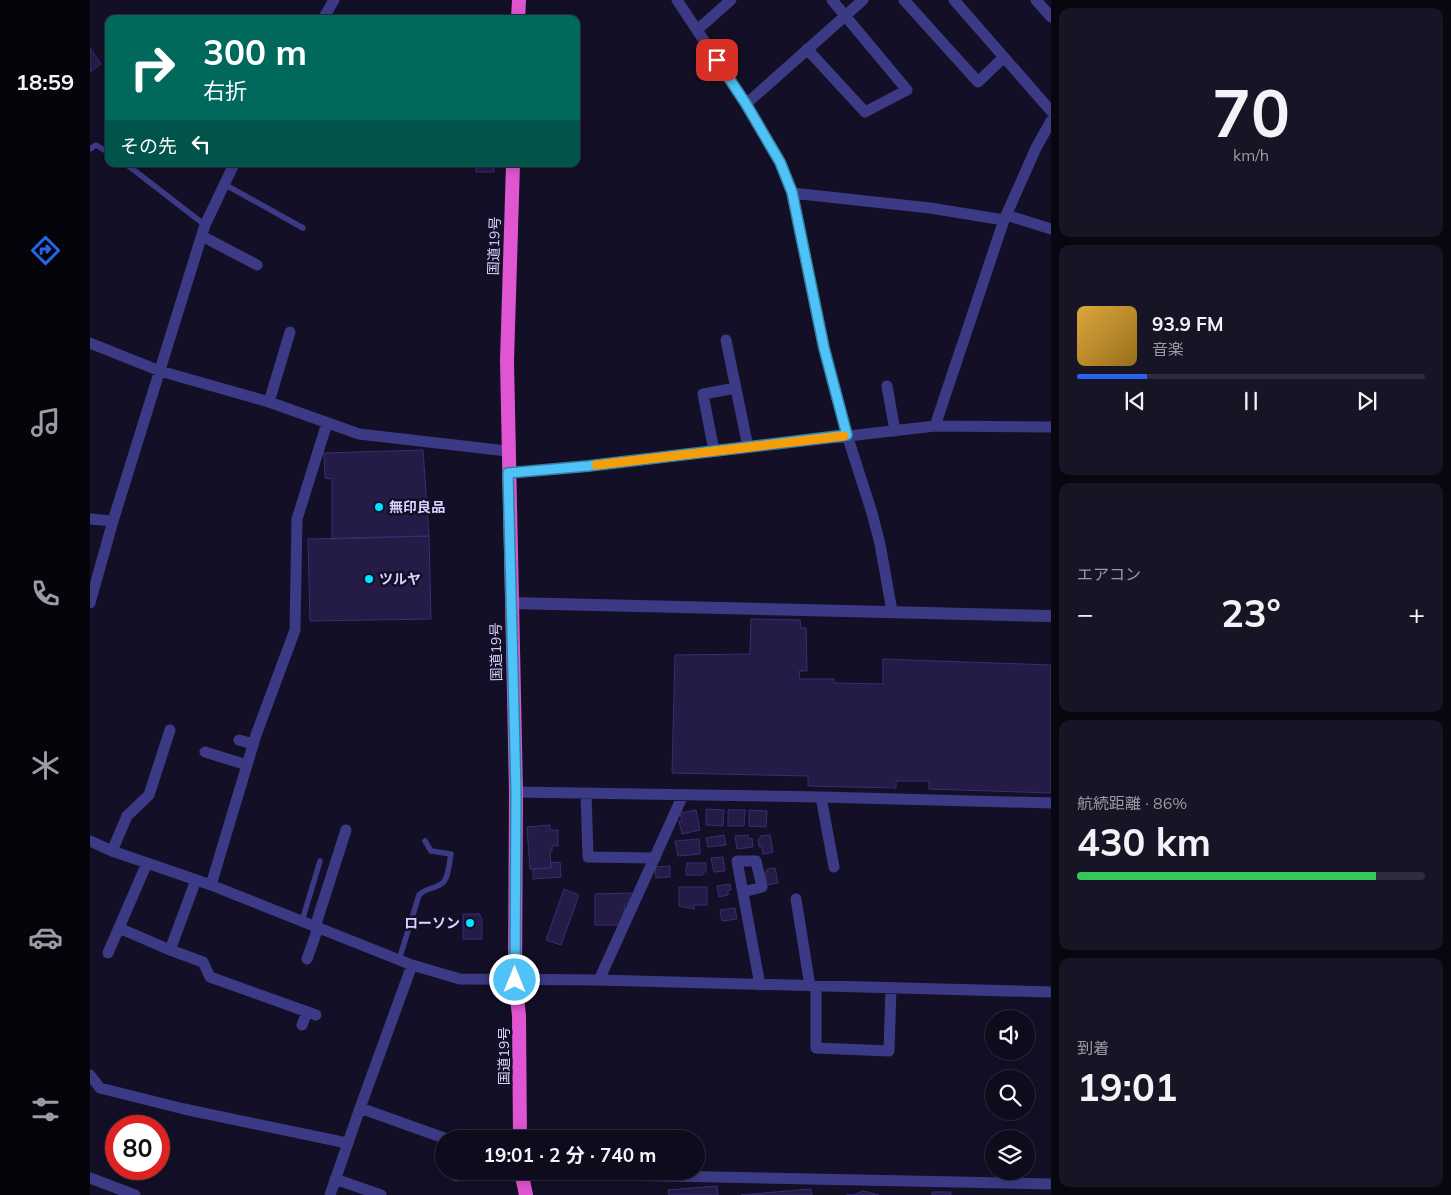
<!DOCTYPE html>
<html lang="ja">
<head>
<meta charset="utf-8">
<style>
	body { margin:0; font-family:Mulish,"Noto Sans JP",sans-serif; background:#171425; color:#f1f3f6; height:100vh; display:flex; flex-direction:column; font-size:19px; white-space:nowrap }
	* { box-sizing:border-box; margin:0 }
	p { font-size:16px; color:#9b9ba3 }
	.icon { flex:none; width:28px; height:28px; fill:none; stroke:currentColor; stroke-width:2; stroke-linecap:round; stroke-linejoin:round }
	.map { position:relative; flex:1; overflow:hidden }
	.drawer { display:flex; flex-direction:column; gap:8px; padding:8px; background:#08060f; width:400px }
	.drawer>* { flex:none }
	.banner { position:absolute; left:15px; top:15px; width:475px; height:152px; border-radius:10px; box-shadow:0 2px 12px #0003,0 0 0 1px #2e2b3b; background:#00695c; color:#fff; overflow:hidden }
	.controls { position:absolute; left:895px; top:1010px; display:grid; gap:10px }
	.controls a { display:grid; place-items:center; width:50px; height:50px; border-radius:50%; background:#0e0b1c; box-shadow:0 2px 12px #0003,0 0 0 1px #2e2b3b; font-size:25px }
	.speed { position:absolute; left:15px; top:1115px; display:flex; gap:10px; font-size:25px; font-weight:700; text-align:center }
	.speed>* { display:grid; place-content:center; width:65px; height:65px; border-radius:50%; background:#0e0b1c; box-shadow:0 2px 12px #0003,0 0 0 1px #2e2b3b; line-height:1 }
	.speed .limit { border:8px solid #d22; background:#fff; color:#111 }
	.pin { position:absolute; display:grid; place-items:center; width:42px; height:42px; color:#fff; margin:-21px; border-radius:10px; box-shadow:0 2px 8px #0006 }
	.me { position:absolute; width:55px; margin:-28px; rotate:0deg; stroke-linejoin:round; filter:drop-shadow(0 0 4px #0008) }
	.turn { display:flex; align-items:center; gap:18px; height:105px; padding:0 15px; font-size:22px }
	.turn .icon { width:65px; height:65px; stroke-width:2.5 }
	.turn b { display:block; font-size:35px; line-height:42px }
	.then { display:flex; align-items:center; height:48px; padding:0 15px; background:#0003; gap:10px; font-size:19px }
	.big { font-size:38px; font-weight:700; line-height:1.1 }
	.drawer .tile { flex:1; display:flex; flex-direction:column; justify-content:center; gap:8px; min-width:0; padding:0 18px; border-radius:10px; background:#171425 }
	.drawer .dial { align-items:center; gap:0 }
	.dial b { font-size:65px; line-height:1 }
	.song { display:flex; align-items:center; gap:15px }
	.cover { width:60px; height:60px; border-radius:8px; background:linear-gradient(135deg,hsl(40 70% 55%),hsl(40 70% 35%)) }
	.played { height:5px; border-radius:2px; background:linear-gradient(90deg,#2563eb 20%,#2e2b3b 20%) }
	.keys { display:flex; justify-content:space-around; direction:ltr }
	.heat { display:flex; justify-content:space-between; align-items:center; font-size:28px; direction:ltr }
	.charge { height:8px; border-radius:4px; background:linear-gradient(90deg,#34c759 86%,#2e2b3b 0) }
	.trip { position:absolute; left:345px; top:1130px; width:270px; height:50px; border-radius:25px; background:#0e0b1c; box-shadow:0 2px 12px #0003,0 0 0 1px #2e2b3b; font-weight:700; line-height:50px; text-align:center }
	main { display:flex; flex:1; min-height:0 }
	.menu { display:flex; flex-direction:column; width:90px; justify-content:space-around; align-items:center; background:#06040b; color:#9b9ba3 }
	.menu .icon { width:35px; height:35px }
	.menu .active { color:#2563eb }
	.menu b { font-size:22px; color:#f1f3f6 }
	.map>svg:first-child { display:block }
</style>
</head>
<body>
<main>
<nav class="menu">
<b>18:59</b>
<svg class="icon active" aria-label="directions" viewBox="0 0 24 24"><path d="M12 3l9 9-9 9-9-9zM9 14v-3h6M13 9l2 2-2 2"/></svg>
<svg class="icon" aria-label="music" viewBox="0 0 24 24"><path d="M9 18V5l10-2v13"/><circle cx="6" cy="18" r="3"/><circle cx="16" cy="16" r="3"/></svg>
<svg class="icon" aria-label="phone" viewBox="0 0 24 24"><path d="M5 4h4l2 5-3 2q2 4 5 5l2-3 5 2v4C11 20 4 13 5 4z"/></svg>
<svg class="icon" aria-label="climate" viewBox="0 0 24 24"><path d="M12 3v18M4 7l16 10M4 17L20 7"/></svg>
<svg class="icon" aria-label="car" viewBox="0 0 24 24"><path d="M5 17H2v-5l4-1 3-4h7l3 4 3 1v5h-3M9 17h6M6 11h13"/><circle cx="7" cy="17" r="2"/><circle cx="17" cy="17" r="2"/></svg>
<svg class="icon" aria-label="filters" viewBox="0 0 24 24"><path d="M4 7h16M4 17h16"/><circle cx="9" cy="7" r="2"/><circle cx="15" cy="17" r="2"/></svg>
</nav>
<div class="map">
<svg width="961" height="1195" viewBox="0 0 961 1195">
	<rect width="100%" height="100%" fill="#130f26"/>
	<path fill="#241b47" stroke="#3b2d73" d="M0,48l11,16 -11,8z
		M386,164h18v8h-18z
		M333,450l6,86 -97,3v-60l-7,-1 -1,-25z
		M339,536l2,83 -121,2 -2,-82z
		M661,619l49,1 1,8h5l1,43h-8l1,8h34v4l49,1v-25l168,6v128l-122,-4v-8h-33v7l-88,-2v-10l-136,-3 3,-118 75,-1z
		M616,809l18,1 -1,16 -17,-1z
		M606,810l4,20 -18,4 -3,-13h3l-2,-8z
		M638,810h17l-1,16h-16z
		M659,810l18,1 -1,16 -17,-1z
		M460,825v5h8v16h-6v5h-2l1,17 -21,1 -3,-42z
		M634,835l2,10 -18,2 -2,-9z
		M658,835l1,4 3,-1 1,9 -16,2 -2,-13z
		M680,835l3,17 -10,2 -1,-7h-3l-1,-8h2v-3z
		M609,839l1,15 -22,2 -3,-15z
		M633,857l2,14 -11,1 -3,-14z
		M470,862l1,15 -28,2v-10l18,-1 -1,-5z
		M597,863h19v9h-3v3h-17v-9h2z
		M580,866v11l-14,1 -1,-11z
		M685,868l3,15 -11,2 -2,-13h2v-3z
		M640,884l1,6h-3v5l-9,2 -2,-11z
		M589,887h28v18h-13v4l-15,-3z
		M474,889l15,6 -18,50 -15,-5z
		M540,893l6,1 -5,10h-6l-2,14 -3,7h-25v-31z
		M645,908l2,11 -15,2 -2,-11z
		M373,914h17v3l2,1v21h-19z
		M627,1186l1,9h-49l-1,-5z
		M721,1189l1,6h-71z
		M773,1191l16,4h-33h8z
		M842,1192h19v3h-19z"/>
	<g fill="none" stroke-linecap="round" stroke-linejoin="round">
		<path stroke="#3d3a85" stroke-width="5.5" d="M0,149l6,-4 13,8
			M36,164l79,61
			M134,184l79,44
			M212,921l18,-60
			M309,960l20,-65c7,-7 15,-6 22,-11 8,-4 8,-22 10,-30l-20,-3 -6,-10"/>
		<path stroke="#3d3a85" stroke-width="11" d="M587,0l69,104 34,58 12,31 32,155 23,87 25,78 8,31 12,67
			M814,0l74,82 26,-25
			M864,0l97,111
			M946,0l15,17
			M233,19l11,-19
			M607,30l34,-30
			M717,49l58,63 42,-22 -75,-90
			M656,104l117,-104
			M702,193l138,15 74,12
			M916,215l45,14
			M112,236l55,29
			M636,340l22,107
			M0,343l70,28 109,31 90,32 148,17
			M797,386l8,45
			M179,402l21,-70
			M845,426l69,-206 32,-72 15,-27
			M624,451l-11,-57 33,-6
			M418,473l80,-7 347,-40 116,1
			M0,519l23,2
			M0,603l23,-82 92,-296 29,-61
			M149,740l14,4
			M115,752l42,13
			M426,792l305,5 230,6
			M496,793l2,64 67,1
			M731,797l13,70
			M0,841l22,10 99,34 201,80 48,14 139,1 452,12
			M22,851l15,-35 22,-21 21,-65
			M121,885l45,-150 39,-105 2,-111 30,-96
			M653,892l19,-5 -6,-26h-19l23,124
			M706,899l14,87
			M225,927l31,-97
			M29,928l51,22 33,12 7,15 106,38
			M80,950l26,-70
			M18,953l39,-90
			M217,959l11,-31
			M509,980l84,-185
			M726,987v61l73,3 2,-63
			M212,1025l5,-13
			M0,1075l10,13 84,21 163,34
			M270,1108l87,31
			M431,1173l530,11
			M366,1176l1,-5
			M0,1178l45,17
			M245,1179l46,16
			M240,1195l30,-87 52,-143"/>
		<path stroke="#3d3a85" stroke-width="12" d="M422,603l539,13"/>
		<path stroke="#e055d1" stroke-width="14" d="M428,19l1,-19
			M423,164l-6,197 9,431 -1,188 4,36 1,123
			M431,1171l5,24"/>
	</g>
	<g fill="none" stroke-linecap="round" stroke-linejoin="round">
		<g stroke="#337fa1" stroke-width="12">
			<path id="route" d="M425,980l1,-188 -8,-319 80,-7 259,-31 -23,-87 -32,-156 -12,-30 -34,-58 -29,-44"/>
		</g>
		<use href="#route" stroke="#4fc3f7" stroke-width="9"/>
		<path stroke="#f59e0b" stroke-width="9" d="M506,465l248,-29"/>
	</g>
	<g fill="#00e5ff" stroke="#130f26" stroke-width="2">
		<circle cx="289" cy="507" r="5"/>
		<circle cx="279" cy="579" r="5"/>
		<circle cx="380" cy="923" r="5"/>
	</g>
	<g text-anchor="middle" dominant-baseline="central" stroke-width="5" stroke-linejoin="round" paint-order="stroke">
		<g font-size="14" fill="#d9d4ff" stroke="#130f26">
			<text transform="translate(404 246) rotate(-88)">国道19号</text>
			<text transform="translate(406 652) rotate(-91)">国道19号</text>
			<text transform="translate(414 1056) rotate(-90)">国道19号</text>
		</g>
		<g font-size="14" font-weight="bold" fill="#d9d4ff" stroke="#130f26" text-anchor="start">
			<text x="299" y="507">無印良品</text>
			<text x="289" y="579">ツルヤ</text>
			<text x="370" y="923" text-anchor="end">ローソン</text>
		</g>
	</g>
</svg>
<div class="controls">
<a><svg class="icon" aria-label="sound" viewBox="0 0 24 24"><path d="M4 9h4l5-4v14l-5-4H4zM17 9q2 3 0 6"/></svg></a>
<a><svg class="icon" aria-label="search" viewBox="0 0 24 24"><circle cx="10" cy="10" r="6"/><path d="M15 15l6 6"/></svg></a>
<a><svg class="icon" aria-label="layers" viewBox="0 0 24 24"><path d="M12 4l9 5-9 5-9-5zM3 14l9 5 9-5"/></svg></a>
</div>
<div class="speed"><div class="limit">80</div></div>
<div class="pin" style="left:627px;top:60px;background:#d93025"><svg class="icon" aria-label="arrive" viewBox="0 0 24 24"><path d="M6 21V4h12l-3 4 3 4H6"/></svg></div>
<svg class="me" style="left:425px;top:980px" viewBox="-20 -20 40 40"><circle r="17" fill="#4fc3f7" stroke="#fff" stroke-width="3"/><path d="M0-11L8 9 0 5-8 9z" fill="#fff"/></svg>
<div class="trip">19:01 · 2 分 · 740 m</div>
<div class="banner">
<div class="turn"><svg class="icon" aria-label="right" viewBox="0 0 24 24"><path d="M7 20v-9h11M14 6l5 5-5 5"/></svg><div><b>300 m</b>右折</div></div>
<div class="then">その先<svg class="icon" aria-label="left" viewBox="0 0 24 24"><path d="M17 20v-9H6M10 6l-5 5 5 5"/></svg></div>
</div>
</div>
<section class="drawer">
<div class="tile dial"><b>70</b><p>km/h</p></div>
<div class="tile">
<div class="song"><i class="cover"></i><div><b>93.9 FM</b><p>音楽</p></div></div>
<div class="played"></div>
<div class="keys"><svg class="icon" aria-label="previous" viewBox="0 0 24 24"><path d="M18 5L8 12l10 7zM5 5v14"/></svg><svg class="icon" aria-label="pause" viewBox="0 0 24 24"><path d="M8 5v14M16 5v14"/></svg><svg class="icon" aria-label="next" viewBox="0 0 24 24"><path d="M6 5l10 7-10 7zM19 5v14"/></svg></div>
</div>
<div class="tile"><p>エアコン</p>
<div class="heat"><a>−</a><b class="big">23°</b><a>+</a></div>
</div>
<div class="tile"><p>航続距離 · 86%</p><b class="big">430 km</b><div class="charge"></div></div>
<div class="tile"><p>到着</p><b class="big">19:01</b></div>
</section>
</main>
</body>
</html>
